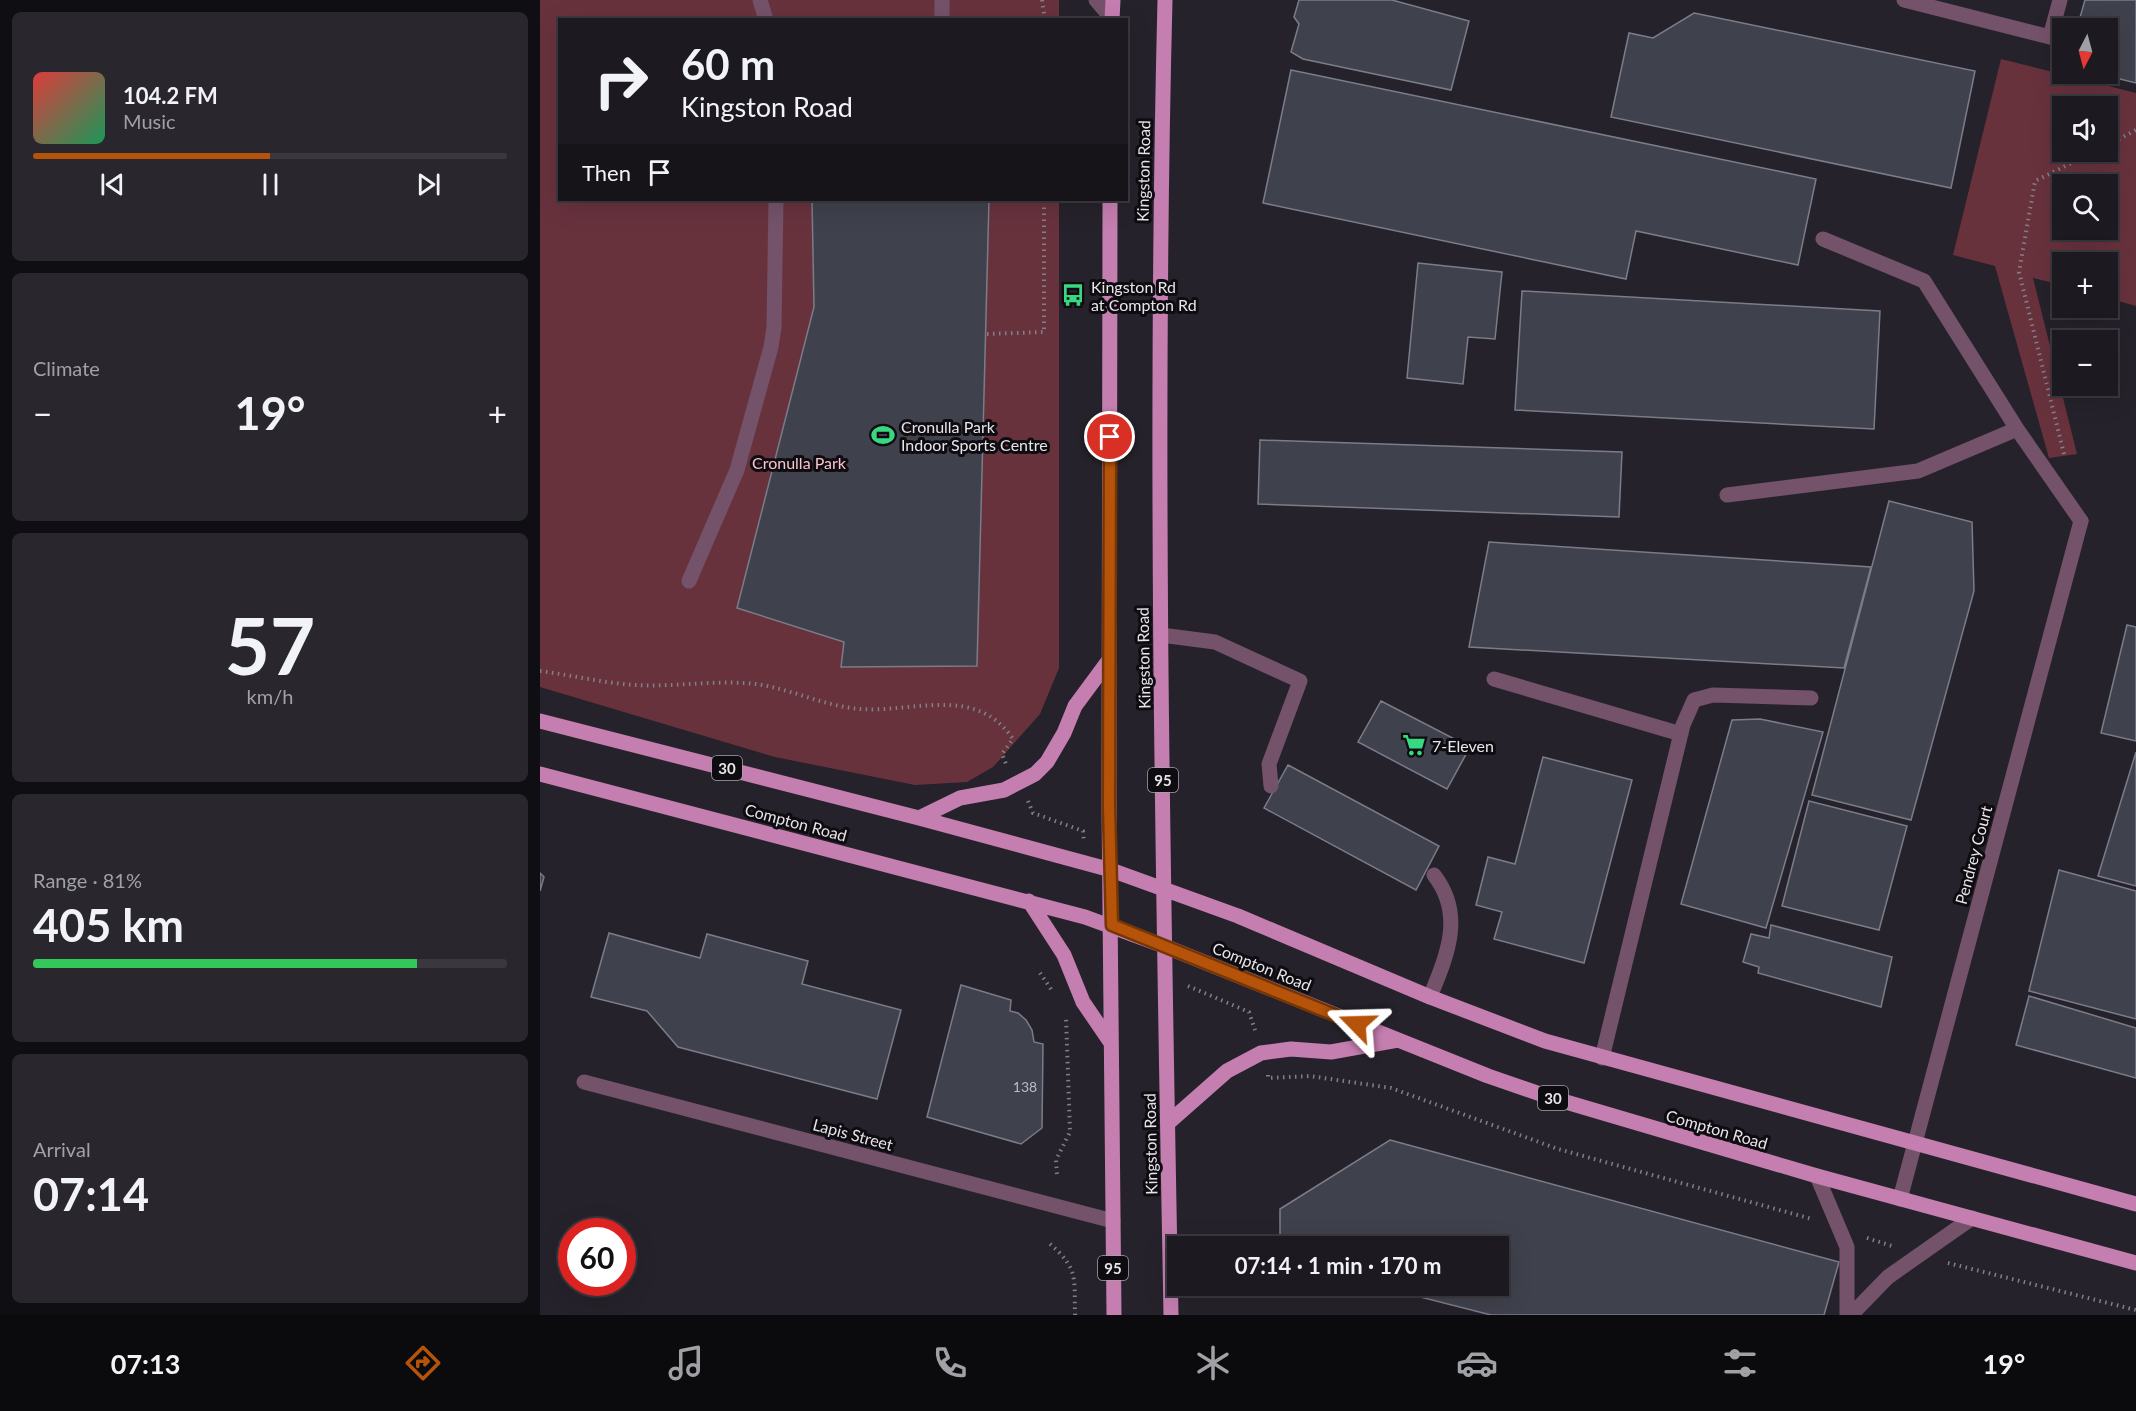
<!DOCTYPE html>
<html lang="en">
<head>
<meta charset="utf-8">
<style>
	body { margin:0; font-family:Lato,sans-serif; background:#29272d; color:#f1f3f6; height:100vh; display:flex; flex-direction:column; font-size:22px; white-space:nowrap }
	* { box-sizing:border-box; margin:0 }
	p { font-size:20px; color:#a0a1a5 }
	.icon { flex:none; width:33px; height:33px; fill:none; stroke:currentColor; stroke-width:2; stroke-linecap:round; stroke-linejoin:round }
	.map { position:relative; flex:1; overflow:hidden }
	.panel { display:flex; flex-direction:column; gap:12px; padding:12px; background:#0f0e12; width:540px }
	.panel>* { flex:none }
	.guide { position:absolute; left:18px; top:18px; width:570px; height:183px; border-radius:0px; box-shadow:0 6px 24px #0002,0 0 0 2px #3a383e; background:#1c1a20; color:#f1f3f6; overflow:hidden }
	.needle { width:39px; rotate:186deg }
	.buttons { position:absolute; left:1512px; top:18px; display:grid; gap:12px }
	.buttons a { display:grid; place-items:center; width:66px; height:66px; border-radius:0px; background:#1c1a20; box-shadow:0 6px 24px #0002,0 0 0 2px #3a383e; font-size:30px }
	.speed { position:absolute; left:18px; top:1218px; display:flex; gap:12px; font-size:30px; font-weight:700; text-align:center }
	.speed>* { display:grid; place-content:center; width:78px; height:78px; border-radius:50%; background:#1c1a20; box-shadow:0 6px 24px #0002,0 0 0 2px #3a383e; line-height:1 }
	.speed .limit { border:9px solid #d22; background:#fff; color:#111 }
	.pin { position:absolute; display:grid; place-items:center; width:51px; height:51px; color:#fff; margin:-26px; border:3px solid #fff; border-radius:50%; box-shadow:0 2px 6px #0007 }
	.me { position:absolute; width:66px; margin:-33px; rotate:292deg; stroke-linejoin:round; filter:drop-shadow(0 0 4px #0008) }
	.turn { display:flex; align-items:center; gap:21px; height:126px; padding:0 24px; font-size:27px }
	.turn .icon { width:78px; height:78px; stroke-width:2.5 }
	.turn b { display:block; font-size:42px; line-height:51px }
	.then { display:flex; align-items:center; height:57px; padding:0 24px; background:#0003; gap:12px; font-size:22px }
	.big { font-size:45px; font-weight:700; line-height:1.1 }
	.panel .card { flex:1; display:flex; flex-direction:column; justify-content:center; gap:9px; min-width:0; padding:0 21px; border-radius:9px; background:#29272d }
	.panel .dial { align-items:center; gap:0 }
	.dial b { font-size:78px; line-height:1 }
	.song { display:flex; align-items:center; gap:18px }
	.cover { width:72px; height:72px; border-radius:9px; background:linear-gradient(135deg,hsl(0 70% 55%),hsl(150 70% 35%)) }
	.played { height:6px; border-radius:3px; background:linear-gradient(90deg,#b45309 50%,#3a383e 50%) }
	.keys { display:flex; justify-content:space-around; direction:ltr }
	.heat { display:flex; justify-content:space-between; align-items:center; font-size:33px; direction:ltr }
	.charge { height:9px; border-radius:4px; background:linear-gradient(90deg,#34c759 81%,#3a383e 0) }
	.trip { position:absolute; left:627px; top:1236px; width:342px; height:60px; border-radius:0px; background:#1c1a20; box-shadow:0 6px 24px #0002,0 0 0 2px #3a383e; font-weight:700; line-height:60px; text-align:center }
	.dock { display:flex; height:96px; justify-content:space-around; align-items:center; background:#0b0a0d; color:#a0a1a5 }
	.dock .icon { width:42px; height:42px }
	.dock .on { color:#b45309 }
	.dock b { font-size:27px; color:#f1f3f6 }
	main { display:flex; flex:1; min-height:0 }
	.map>svg:first-child { display:block }
</style>
</head>
<body>
<main>
<section class="panel">
<div class="card">
<div class="song"><i class="cover"></i><div><b>104.2 FM</b><p>Music</p></div></div>
<div class="played"></div>
<div class="keys"><svg class="icon" aria-label="previous" viewBox="0 0 24 24"><path d="M18 5L8 12l10 7zM5 5v14"/></svg><svg class="icon" aria-label="pause" viewBox="0 0 24 24"><path d="M8 5v14M16 5v14"/></svg><svg class="icon" aria-label="next" viewBox="0 0 24 24"><path d="M6 5l10 7-10 7zM19 5v14"/></svg></div>
</div>
<div class="card"><p>Climate</p>
<div class="heat"><a>−</a><b class="big">19°</b><a>+</a></div>
</div>
<div class="card dial"><b>57</b><p>km/h</p></div>
<div class="card"><p>Range · 81%</p><b class="big">405 km</b><div class="charge"></div></div>
<div class="card"><p>Arrival</p><b class="big">07:14</b></div>
</section>
<div class="map">
<svg width="1596" height="1315" viewBox="0 0 1596 1315">
	<rect width="100%" height="100%" fill="#26222b"/>
	<path fill="#68323d" fill-rule="evenodd" d="M0,0h519v20h-499v180h499v468l-19,46 -47,53 -26,15 -52,3 -140,-28 -235,-70z
		M1461,59l135,34v213l-28,-8v-36h-46v23l-29,-7 44,176 -28,4 -54,-192 -42,-11zM1522,106h46v46h-46zM1522,184h46v46h-46z"/>
	<path fill="#3f414c" stroke="#7a7d89" stroke-width="1.5" d="M759,0h93l77,21 -18,69 -148,-31 -12,-7 8,-28 -5,-7z
		M1545,0h51v83l-36,-9h8v-46h-31z
		M1154,13l281,58 -24,117 -340,-71 18,-84 24,5z
		M751,70l525,109 -18,86 -162,-34 -10,48 -363,-76z
		M272,200h177l-12,466 -136,1 3,-25 -107,-34 77,-301z
		M878,263l84,9 -7,67 -27,-2 -5,47 -56,-6z
		M982,291l358,20 -6,118 -359,-19z
		M720,440l362,12 -3,65 -361,-13z
		M1349,501l83,21 2,69 -63,229 -99,-25z
		M949,542l382,25 -27,101 -375,-21z
		M1587,625l9,2v114l-35,-8z
		M841,701l89,46 -23,42 -89,-47z
		M1220,719l63,13 -57,196 -85,-24 51,-184z
		M1596,752v134l-38,-10z
		M1003,757l89,23 -48,183 -90,-24 8,-27 -26,-7 12,-48 27,7z
		M748,765l151,81 -23,44 -152,-82z
		M1269,801l98,25 -28,104 -97,-24z
		M1519,870l77,21v128l-107,-28z
		M0,873l4,4 -4,14z
		M1231,925l121,32 -11,50 -123,-34 1,-6 -16,-5 8,-28 18,4z
		M69,933l91,25 7,-24 101,27 -6,23 99,26 -24,89 -199,-52 -31,-36 -56,-14z
		M421,985l50,15 -1,11 8,2 8,7 6,10 2,12 9,2 -1,84 -21,16 -94,-27z
		M1489,996l107,32v50l-120,-33z
		M850,1140l449,122 -15,53h-333l-106,-27 -54,-2h167v-40h-218v-37z"/>
	<g fill="none" stroke-linecap="round" stroke-linejoin="round">
		<path stroke="#827f87" stroke-width="4" stroke-dasharray="1.5 4.5" stroke-linecap="butt" d="M502,0l3,20
			M1568,145l28,-15
			M447,334l57,-2v-132
			M1524,454l-45,-182 16,-91 59,-29
			M0,671c31,4 63,12 95,14 36,2 73,-4 110,-2 39,2 76,23 115,26 53,4 116,-25 153,30l-11,15 4,10
			M488,801l5,12 50,18 1,10
			M500,973l13,19
			M648,986l61,26 7,21
			M728,1075v3l42,-2 81,12 167,61 254,70
			M517,1174l-1,-14 14,-28 -4,-115
			M1327,1238l25,8
			M510,1244c29,25 24,35 25,71
			M1408,1263l188,47"/>
		<path stroke="#74526a" stroke-width="15" d="M220,0l6,20
			M402,0v20
			M556,0l16,19
			M1364,0l146,37 10,-37
			M1283,239l101,42 93,148 64,92
			M1187,495l191,-24 99,-42
			M149,581l48,-111 34,-123 3,-20 2,-127
			M621,635l54,7 85,39 -31,83 2,22
			M954,679l187,55
			M890,997c17,-42 35,-82 4,-122
			M1062,1058l81,-333 11,-25 19,-5 98,3
			M1277,1176l30,71v68
			M1311,1315l37,-38 84,-59"/>
		<path stroke="#74526a" stroke-width="15" d="M44,1082l529,139
			M1360,1199l181,-678"/>
		<path stroke="#c47eb0" stroke-width="15" d="M625,0c-11,438 -2,877 6,1315
			M572,20l1,-20
			M570,200l-1,607 5,508
			M0,721l379,97 192,52 127,46 192,81 115,44 591,163
			M0,774l545,143 79,29 324,130 61,21 268,79 319,87
			M379,818l41,-20 44,-8 31,-16 12,-12 17,-29 11,-27 34,-46
			M489,901l35,54 19,47 28,41
			M628,1123l59,-52 34,-18 30,-4 40,3 67,-12"/>
	</g>
	<g fill="none" stroke-linecap="round" stroke-linejoin="round">
		<g stroke="#753606" stroke-width="15">
			<path id="route" d="M570,437l-1,370 3,118 245,99"/>
		</g>
		<use href="#route" stroke="#b45309" stroke-width="10"/>
	</g>
	<defs>
		<g id="bus-bare" transform="scale(1.8)"><path d="M-5-6H5V4H4V6H2V4H-2V6H-4V4H-5ZM-3.5-4V0h7V-4ZM-3.5 1.2v1.5H-2V1.2ZM2 1.2v1.5H3.5V1.2Z" fill="#38d880" stroke="#0e0c10" stroke-width="2.5" paint-order="stroke"/></g>
		<g id="stadium-bare" transform="scale(1.8)"><path d="M0-5a6.5 5 0 1 0 0 10a6.5 5 0 1 0 0-10ZM-3.5-1.8h7v3.6h-7Z" fill="#38d880" stroke="#0e0c10" stroke-width="2.5" paint-order="stroke"/></g>
		<g id="supermarket-bare" transform="scale(1.8)"><path d="M-6-5.5h2.5l.6 2H6L4.5 2H-2.5L-4.4-4H-6ZM-1.5 3.2a1.3 1.3 0 1 0 .1 0ZM3 3.2a1.3 1.3 0 1 0 .1 0Z" fill="#38d880" stroke="#0e0c10" stroke-width="2.5" paint-order="stroke"/></g>
	</defs>
	<g fill-rule="evenodd">
		<use href="#bus-bare" x="533" y="295"/>
		<use href="#stadium-bare" x="343" y="435"/>
		<use href="#supermarket-bare" x="874" y="745"/>
	</g>
	<g text-anchor="middle" dominant-baseline="central" stroke-width="6" stroke-linejoin="round" paint-order="stroke">
		<g font-size="14" fill="#bdbbc2">
			<text x="485" y="1086">138</text>
		</g>
		<g fill="#0e0c10" stroke="#a6a3a9" stroke-width="1.5">
			<rect x="172" y="756" width="30" height="24" rx="4.5"/>
			<rect x="608" y="768" width="30" height="24" rx="4.5"/>
			<rect x="998" y="1086" width="30" height="24" rx="4.5"/>
			<rect x="558" y="1256" width="30" height="24" rx="4.5"/>
		</g>
		<g font-size="15" font-weight="bold" fill="#e7e4ea">
			<text x="187" y="768">30</text>
			<text x="623" y="780">95</text>
			<text x="1013" y="1098">30</text>
			<text x="573" y="1268">95</text>
		</g>
		<g font-size="16" fill="#e7e4ea" stroke="#0e0c10">
			<text transform="translate(603 171) rotate(-89)">Kingston Road</text>
			<text transform="translate(603 658) rotate(-91)">Kingston Road</text>
			<text transform="translate(256 822) rotate(15)">Compton Road</text>
			<text transform="translate(1433 855) rotate(-75)">Pendrey Court</text>
			<text transform="translate(722 966) rotate(22)">Compton Road</text>
			<text transform="translate(1177 1129) rotate(16)">Compton Road</text>
			<text transform="translate(313 1134) rotate(15)">Lapis Street</text>
			<text transform="translate(610 1144) rotate(-91)">Kingston Road</text>
		</g>
		<g font-size="16" fill="#e7e4ea" stroke="#0e0c10" text-anchor="start">
			<text x="551" y="286">Kingston Rd<tspan x="551" dy="18">at Compton Rd</tspan></text>
			<text x="361" y="426">Cronulla Park<tspan x="361" dy="18">Indoor Sports Centre</tspan></text>
			<text x="892" y="745">7-Eleven</text>
		</g>
		<g font-size="16" fill="#f9c3cb" stroke="#0e0c10">
			<text x="259" y="462">Cronulla Park</text>
		</g>
	</g>
</svg>
<div class="buttons">
<a><svg class="needle" viewBox="-14 -14 28 28"><path d="M0-13l5 13h-10z" fill="#e53935"/><path d="M0 13l5-13h-10z" fill="#a0a1a5"/></svg></a>
<a><svg class="icon" aria-label="sound" viewBox="0 0 24 24"><path d="M4 9h4l5-4v14l-5-4H4zM17 9q2 3 0 6"/></svg></a>
<a><svg class="icon" aria-label="search" viewBox="0 0 24 24"><circle cx="10" cy="10" r="6"/><path d="M15 15l6 6"/></svg></a>
<a>+</a>
<a>−</a>
</div>
<div class="speed"><div class="limit">60</div></div>
<div class="pin" style="left:570px;top:437px;background:#d93025"><svg class="icon" aria-label="arrive" viewBox="0 0 24 24"><path d="M6 21V4h12l-3 4 3 4H6"/></svg></div>
<svg class="me" style="left:817px;top:1024px" viewBox="-20 -20 40 40"><path d="M0-17L14 15 0 8-14 15z" fill="#b45309" stroke="#fff" stroke-width="4"/></svg>
<div class="trip">07:14 · 1 min · 170 m</div>
<div class="guide">
<div class="turn"><svg class="icon" aria-label="right" viewBox="0 0 24 24"><path d="M7 20v-9h11M14 6l5 5-5 5"/></svg><div><b>60 m</b>Kingston Road</div></div>
<div class="then">Then<svg class="icon" aria-label="arrive" viewBox="0 0 24 24"><path d="M6 21V4h12l-3 4 3 4H6"/></svg></div>
</div>
</div>
</main>
<nav class="dock">
<b>07:13</b>
<svg class="icon on" aria-label="directions" viewBox="0 0 24 24"><path d="M12 3l9 9-9 9-9-9zM9 14v-3h6M13 9l2 2-2 2"/></svg>
<svg class="icon" aria-label="music" viewBox="0 0 24 24"><path d="M9 18V5l10-2v13"/><circle cx="6" cy="18" r="3"/><circle cx="16" cy="16" r="3"/></svg>
<svg class="icon" aria-label="phone" viewBox="0 0 24 24"><path d="M5 4h4l2 5-3 2q2 4 5 5l2-3 5 2v4C11 20 4 13 5 4z"/></svg>
<svg class="icon" aria-label="climate" viewBox="0 0 24 24"><path d="M12 3v18M4 7l16 10M4 17L20 7"/></svg>
<svg class="icon" aria-label="car" viewBox="0 0 24 24"><path d="M5 17H2v-5l4-1 3-4h7l3 4 3 1v5h-3M9 17h6M6 11h13"/><circle cx="7" cy="17" r="2"/><circle cx="17" cy="17" r="2"/></svg>
<svg class="icon" aria-label="filters" viewBox="0 0 24 24"><path d="M4 7h16M4 17h16"/><circle cx="9" cy="7" r="2"/><circle cx="15" cy="17" r="2"/></svg>
<b>19°</b>
</nav>
</body>
</html>
